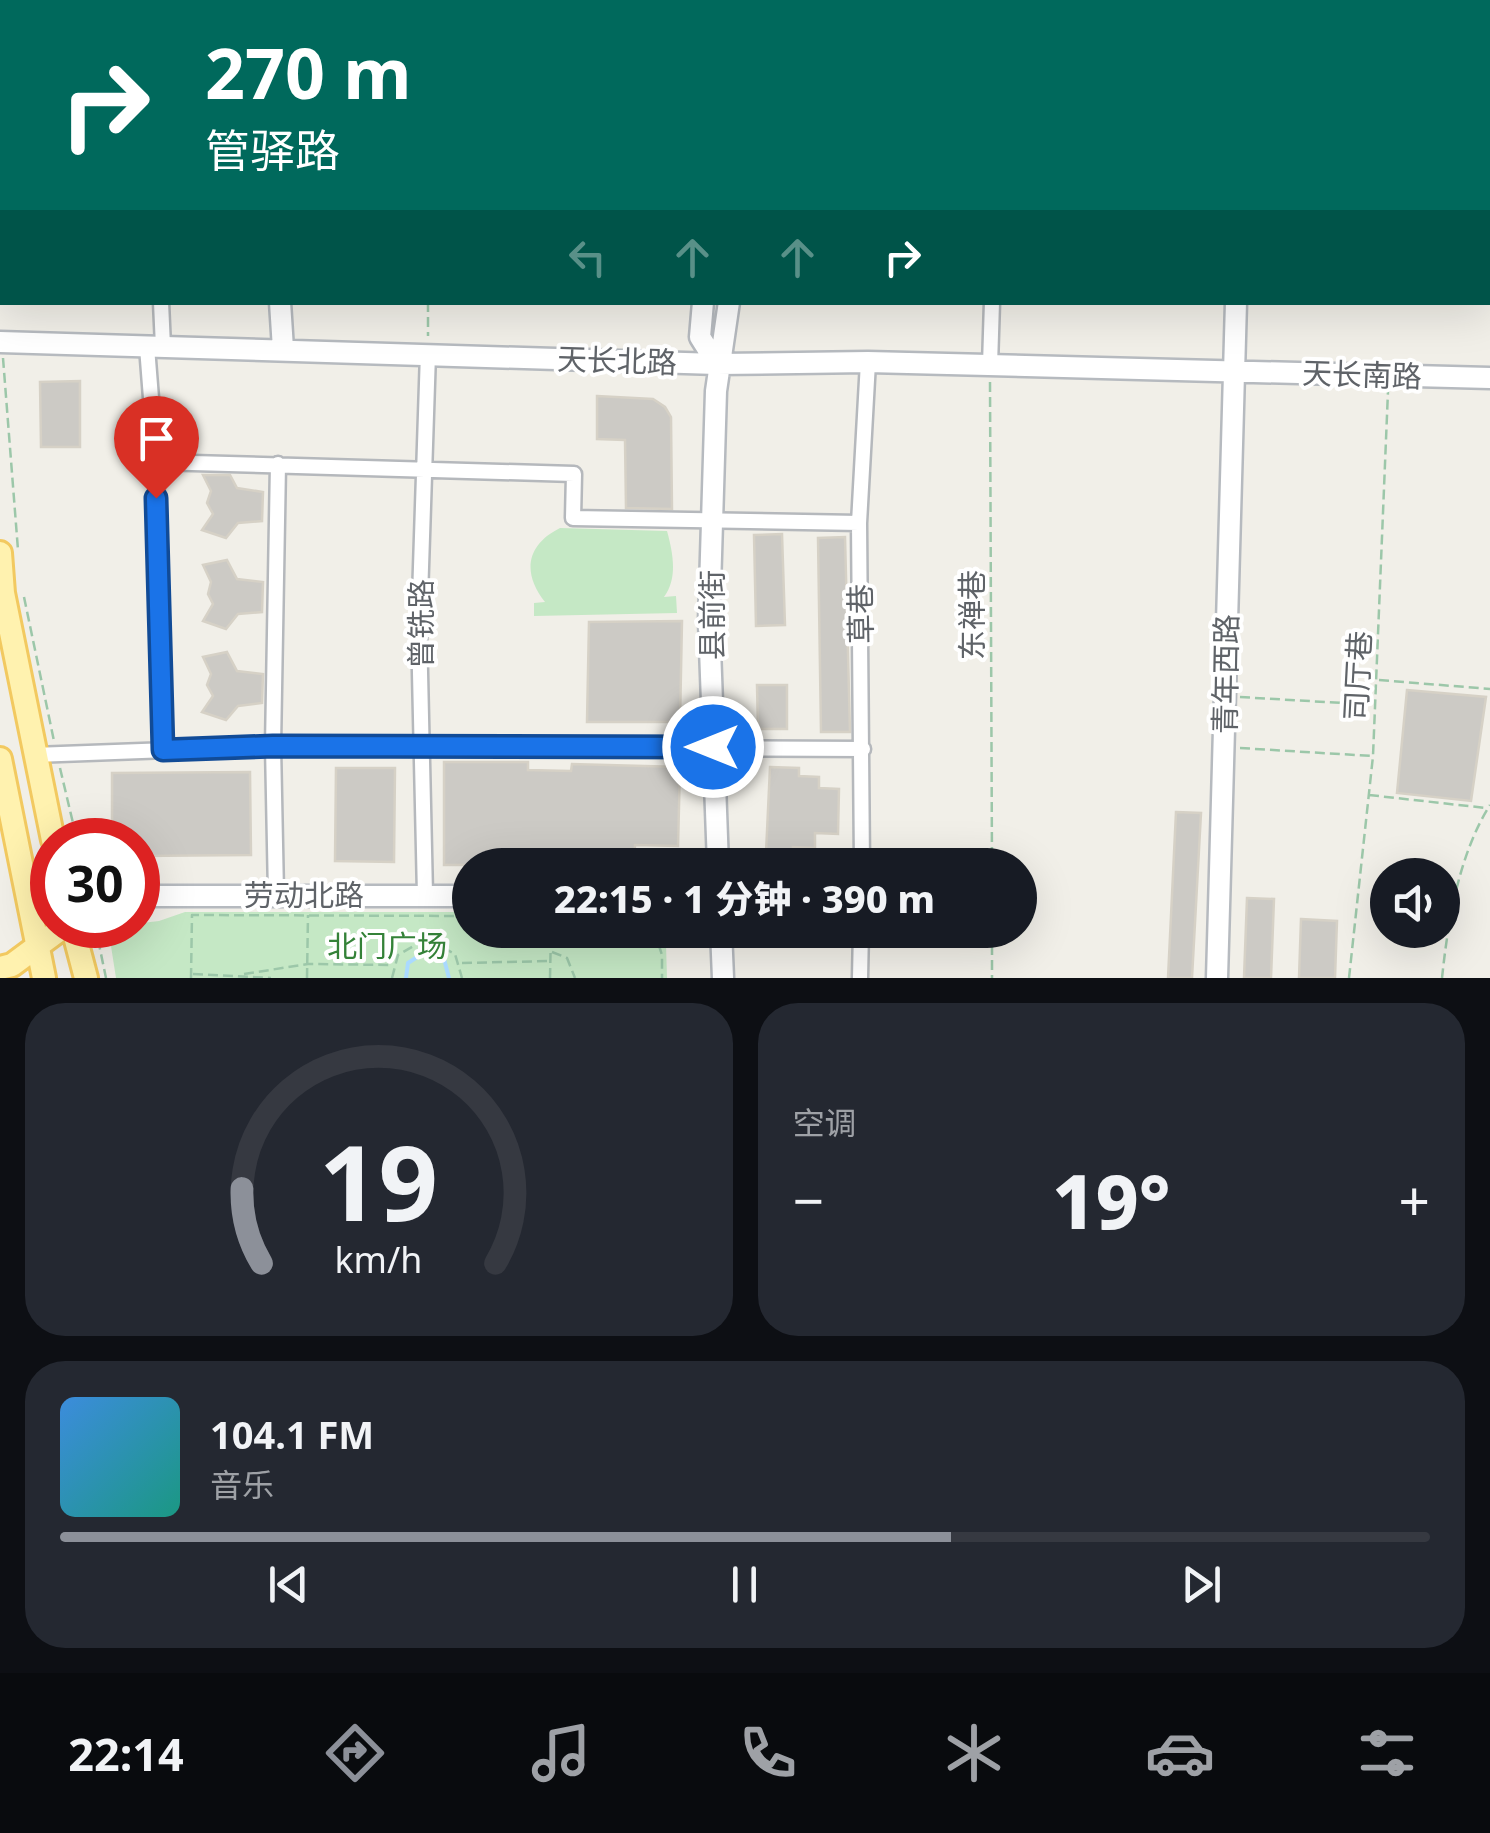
<!DOCTYPE html>
<html lang="zh">
<head>
<meta charset="utf-8">
<style>
	body { margin:0; font-family:"Noto Sans","Noto Sans SC",sans-serif; background:#242831; color:#f1f3f6; height:100vh; display:flex; flex-direction:column; font-size:38px; white-space:nowrap }
	* { box-sizing:border-box; margin:0 }
	p { font-size:32px; color:#9ea1a6 }
	.icon { flex:none; width:55px; height:55px; fill:none; stroke:currentColor; stroke-width:2; stroke-linecap:round; stroke-linejoin:round }
	.map { position:relative; height:978px; overflow:hidden }
	.panel { display:flex; flex-direction:column; gap:25px; padding:25px; background:#0d0f14; flex:1 }
	.panel>* { flex:none }
	.banner { position:absolute; left:0px; top:0px; width:1490px; height:305px; box-shadow:0 10px 40px #0002; background:#00695c; color:#fff; overflow:hidden }
	.tools { position:absolute; left:1370px; top:858px; display:grid; gap:20px }
	.tools a { display:grid; place-items:center; width:90px; height:90px; border-radius:50%; background:#171b24; box-shadow:0 10px 40px #0002; font-size:50px }
	.speed { position:absolute; left:30px; top:818px; display:flex; gap:20px; font-size:50px; font-weight:700; text-align:center }
	.speed>* { display:grid; place-content:center; width:130px; height:130px; border-radius:50%; background:#171b24; box-shadow:0 10px 40px #0002; line-height:1 }
	.speed .limit { border:15px solid #d22; background:#fff; color:#111 }
	.pin { position:absolute; display:grid; place-items:center; width:85px; height:85px; color:#fff; margin:-102px -42px; border-radius:50% 50% 50% 0; rotate:-45deg; box-shadow:0 0 10px #0007 }
	.pin .icon { rotate:45deg }
	.me { position:absolute; width:110px; margin:-55px; rotate:270deg; stroke-linejoin:round; filter:drop-shadow(0 0 8px #0008) }
	.turn { display:flex; align-items:center; gap:35px; height:210px; padding:0 40px; font-size:45px }
	.turn .icon { width:130px; height:130px; stroke-width:2.5 }
	.turn b { display:block; font-size:70px; line-height:85px }
	.lanes { display:flex; align-items:center; height:95px; padding:0 40px; background:#0003; justify-content:center; gap:50px; direction:ltr }
	.lanes .off { opacity:.35 }
	.big { font-size:75px; font-weight:800; line-height:1.1 }
	.panel .tile { flex:1; display:flex; flex-direction:column; justify-content:center; gap:15px; min-width:0; padding:0 35px; border-radius:40px; background:#242831 }
	.panel .dial { align-items:center; gap:0 }
	.dial svg { height:260px; overflow:visible; fill:none; stroke:#363941; stroke-width:7; stroke-linecap:round; text-anchor:middle }
	.dial text { fill:#f1f3f6; stroke:none }
	.song { display:flex; align-items:center; gap:30px }
	.cover { width:120px; height:120px; border-radius:15px; background:linear-gradient(135deg,hsl(210 70% 55%),hsl(170 70% 35%)) }
	.played { height:10px; border-radius:5px; background:linear-gradient(90deg,#8c9099 65%,#363941 65%) }
	.keys { display:flex; justify-content:space-around; direction:ltr }
	.heat { display:flex; justify-content:space-between; align-items:center; font-size:55px; direction:ltr }
	.panel .tiles { flex:1; display:grid; gap:25px; grid-template-columns:1fr 1fr }
	.tile:last-child { grid-column:span 2 }
	.trip { position:absolute; left:452px; top:848px; width:585px; height:100px; border-radius:50px; background:#171b24; box-shadow:0 10px 40px #0002; font-weight:800; line-height:100px; text-align:center }
	.tab-bar { display:flex; height:160px; justify-content:space-around; align-items:center; background:#090b0e; color:#9ea1a6 }
	.tab-bar .icon { width:70px; height:70px }
	.tab-bar .current { color:#8c9099 }
	.tab-bar b { font-size:45px; color:#f1f3f6 }
	.map>svg:first-child { display:block }
</style>
</head>
<body>
<div class="map">
<svg width="1490" height="978" viewBox="0 0 1490 978">
	<rect width="100%" height="100%" fill="#f1efe8"/>
	<path fill="#c5e8c5" d="M560,528l107,3c6,22 11,47 -3,66l12,-1 1,17 -143,3v-13l11,-1c-23,-29 -19,-57 15,-74z
		M185,912h285v18h189l7,14 1,34h-551l-8,-51 51,-6z"/>
	<g fill="none" stroke-linecap="round" stroke-linejoin="round">
		<path stroke="#aadaff" stroke-width="4" d="M406,978l2,-15 17,-11 19,7 5,19"/>
	</g>
	<path fill="#cccac5" stroke="#d6d1c6" stroke-width="2.5" d="M80,381v66h-39l-1,-65z
		M597,396l56,3 12,8 6,10 1,92 -46,-1 -1,-68 -28,-1z
		M203,475h27l7,13 26,4 -1,29 -24,2 -12,15 -24,-8 11,-16 -6,-11 4,-12z
		M782,534l3,91 -29,1 -2,-91z
		M845,537l5,195h-29l-3,-194z
		M227,560l10,19 26,3 -1,30 -24,2 -12,15 -23,-8 10,-17 -5,-10 3,-12 -8,-17z
		M682,621l-2,101h-93l2,-100z
		M227,652l10,19 26,3 -1,29 -24,3 -12,14 -24,-8 11,-16 -6,-11 4,-11 -8,-17z
		M757,685h30v44h-29z
		M1407,690l79,7 -15,104 -74,-8z
		M444,762h84v8l43,1 1,-7 108,3 -2,79 -43,-1 -1,20h-190z
		M770,767l29,1v8l20,1v11l20,1 -1,45 -23,-1v15l-22,-1v7l-27,-1z
		M336,768h59l-1,94 -59,-1z
		M250,772l1,83 -113,1v-16h-26v-67z
		M1176,812l25,1 -9,165h-24z
		M1247,898l27,1 -3,79h-27z
		M1301,919l36,2 -2,57h-36z"/>
	<g fill="none" stroke-linecap="round" stroke-linejoin="round">
		<g stroke="#b5b8bc" stroke-width="19">
			<path id="street" d="M143,0v2
				M161,302l2,45
				M147,347l9,115 7,288
				M990,365l2,-63
				M156,462l418,12 -1,44 286,5
				M34,755l239,-9 590,3
				M862,865l-3,-342 9,-161
				M276,894l-3,-148 5,-282
				M425,895l-6,-267 9,-275
				M860,978l1,-48"/>
		</g>
		<g stroke="#b6babf" stroke-width="25">
			<path id="secondary" d="M263,0v2
				M725,2l1,-2
				M752,2v-2
				M1289,2l1,-2
				M280,302l3,47
				M703,302l-3,35 17,27
				M0,342l717,22 151,-2 622,16
				M718,865l-9,-244 7,-230 13,-89
				M138,896h332
				M721,930l2,48
				M1217,978l19,-676"/>
		</g>
		<g stroke="#f2c960" stroke-width="28">
			<path id="primary" d="M0,553l3,40 50,247
				M0,759l44,219
				M72,925l14,53
				M0,968l12,-3 54,-40"/>
		</g>
		<path stroke="#9cc7a9" stroke-width="2.5" stroke-dasharray="10 5" stroke-linecap="butt" d="M433,2l1,-2
			M1425,2v-2
			M1488,112l2,1
			M428,302v34
			M3,358l15,192
			M990,382l2,483
			M24,597l30,144
			M1379,680l111,9
			M1240,697l136,8
			M1240,748l132,8
			M60,768l17,72
			M1369,795l117,13
			M95,925l11,53
			M654,930l8,25v23
			M992,930v48
			M552,952l15,6 8,20
			M462,963l89,-2
			M193,974l78,4
			M244,974l64,-10 85,1
			M191,978l1,-63 278,1
			M307,978l1,-63
			M392,978l6,-23 28,-16 29,15 7,24
			M550,978l1,-48
			M1349,978l24,-222 15,-365
			M1442,978c6,-57 17,-124 48,-173"/>
		<use href="#street" stroke="#fff" stroke-width="14"/>
		<use href="#secondary" stroke="#fff" stroke-width="20"/>
		<use href="#primary" stroke="#fff2af" stroke-width="22"/>
	</g>
	<g fill="none" stroke-linecap="round" stroke-linejoin="round">
		<g stroke="#114b97" stroke-width="25">
			<path id="route" d="M156,498l7,252 110,-4 440,1"/>
		</g>
		<use href="#route" stroke="#1a73e8" stroke-width="18"/>
	</g>
	<g text-anchor="middle" dominant-baseline="central" stroke-width="8" stroke-linejoin="round" paint-order="stroke">
		<g font-size="30" fill="#5f6368" stroke="#fff">
			<text transform="translate(617 360) rotate(2)">天长北路</text>
			<text transform="translate(1362 374) rotate(2)">天长南路</text>
			<text transform="translate(860 614) rotate(-91)">草巷</text>
			<text transform="translate(711 615) rotate(-90)">县前街</text>
			<text transform="translate(971 615) rotate(-90)">东禅巷</text>
			<text transform="translate(420 624) rotate(-90)">曾铣路</text>
			<text transform="translate(1225 674) rotate(-89)">青年西路</text>
			<text transform="translate(1357 676) rotate(-87)">司厅巷</text>
			<text x="304" y="894">劳动北路</text>
		</g>
		<g font-size="30" fill="#348238" stroke="#fff">
			<text x="387" y="945">北门广场</text>
		</g>
	</g>
</svg>
<div class="tools">
<a><svg class="icon" aria-label="sound" viewBox="0 0 24 24"><path d="M4 9h4l5-4v14l-5-4H4zM17 9q2 3 0 6"/></svg></a>
</div>
<div class="speed"><div class="limit">30</div></div>
<div class="pin" style="left:156px;top:498px;background:#d93025"><svg class="icon" aria-label="arrive" viewBox="0 0 24 24"><path d="M6 21V4h12l-3 4 3 4H6"/></svg></div>
<svg class="me" style="left:713px;top:747px" viewBox="-20 -20 40 40"><circle r="17" fill="#1a73e8" stroke="#fff" stroke-width="3"/><path d="M0-11L8 9 0 5-8 9z" fill="#fff"/></svg>
<div class="trip">22:15 · 1 分钟 · 390 m</div>
<div class="banner">
<div class="turn"><svg class="icon" aria-label="right" viewBox="0 0 24 24"><path d="M7 20v-9h11M14 6l5 5-5 5"/></svg><div><b>270 m</b>管驿路</div></div>
<div class="lanes"><svg class="icon off" aria-label="left" viewBox="0 0 24 24"><path d="M17 20v-9H6M10 6l-5 5 5 5"/></svg><svg class="icon off" aria-label="ahead" viewBox="0 0 24 24"><path d="M12 20V5M6 11l6-6 6 6"/></svg><svg class="icon off" aria-label="ahead" viewBox="0 0 24 24"><path d="M12 20V5M6 11l6-6 6 6"/></svg><svg class="icon" aria-label="right" viewBox="0 0 24 24"><path d="M7 20v-9h11M14 6l5 5-5 5"/></svg></div>
</div>
</div>
<section class="panel">
<div class="tiles">
<div class="tile dial"><svg viewBox="0 0 100 80">
<path d="M14 69A42 42 0 1 1 86 69"/>
<path d="M14 69A42 42 0 0 1 8 46" stroke="#8c9099"/>
<text x="50" y="56" font-size="32" font-weight="700">19</text>
<text x="50" y="72" font-size="11">km/h</text>
</svg></div>
<div class="tile"><p>空调</p>
<div class="heat"><a>−</a><b class="big">19°</b><a>+</a></div>
</div>
<div class="tile">
<div class="song"><i class="cover"></i><div><b>104.1 FM</b><p>音乐</p></div></div>
<div class="played"></div>
<div class="keys"><svg class="icon" aria-label="previous" viewBox="0 0 24 24"><path d="M18 5L8 12l10 7zM5 5v14"/></svg><svg class="icon" aria-label="pause" viewBox="0 0 24 24"><path d="M8 5v14M16 5v14"/></svg><svg class="icon" aria-label="next" viewBox="0 0 24 24"><path d="M6 5l10 7-10 7zM19 5v14"/></svg></div>
</div>
</div>
</section>
<nav class="tab-bar">
<b>22:14</b>
<svg class="icon current" aria-label="directions" viewBox="0 0 24 24"><path d="M12 3l9 9-9 9-9-9zM9 14v-3h6M13 9l2 2-2 2"/></svg>
<svg class="icon" aria-label="music" viewBox="0 0 24 24"><path d="M9 18V5l10-2v13"/><circle cx="6" cy="18" r="3"/><circle cx="16" cy="16" r="3"/></svg>
<svg class="icon" aria-label="phone" viewBox="0 0 24 24"><path d="M5 4h4l2 5-3 2q2 4 5 5l2-3 5 2v4C11 20 4 13 5 4z"/></svg>
<svg class="icon" aria-label="climate" viewBox="0 0 24 24"><path d="M12 3v18M4 7l16 10M4 17L20 7"/></svg>
<svg class="icon" aria-label="car" viewBox="0 0 24 24"><path d="M5 17H2v-5l4-1 3-4h7l3 4 3 1v5h-3M9 17h6M6 11h13"/><circle cx="7" cy="17" r="2"/><circle cx="17" cy="17" r="2"/></svg>
<svg class="icon" aria-label="filters" viewBox="0 0 24 24"><path d="M4 7h16M4 17h16"/><circle cx="9" cy="7" r="2"/><circle cx="15" cy="17" r="2"/></svg>
</nav>
</body>
</html>
